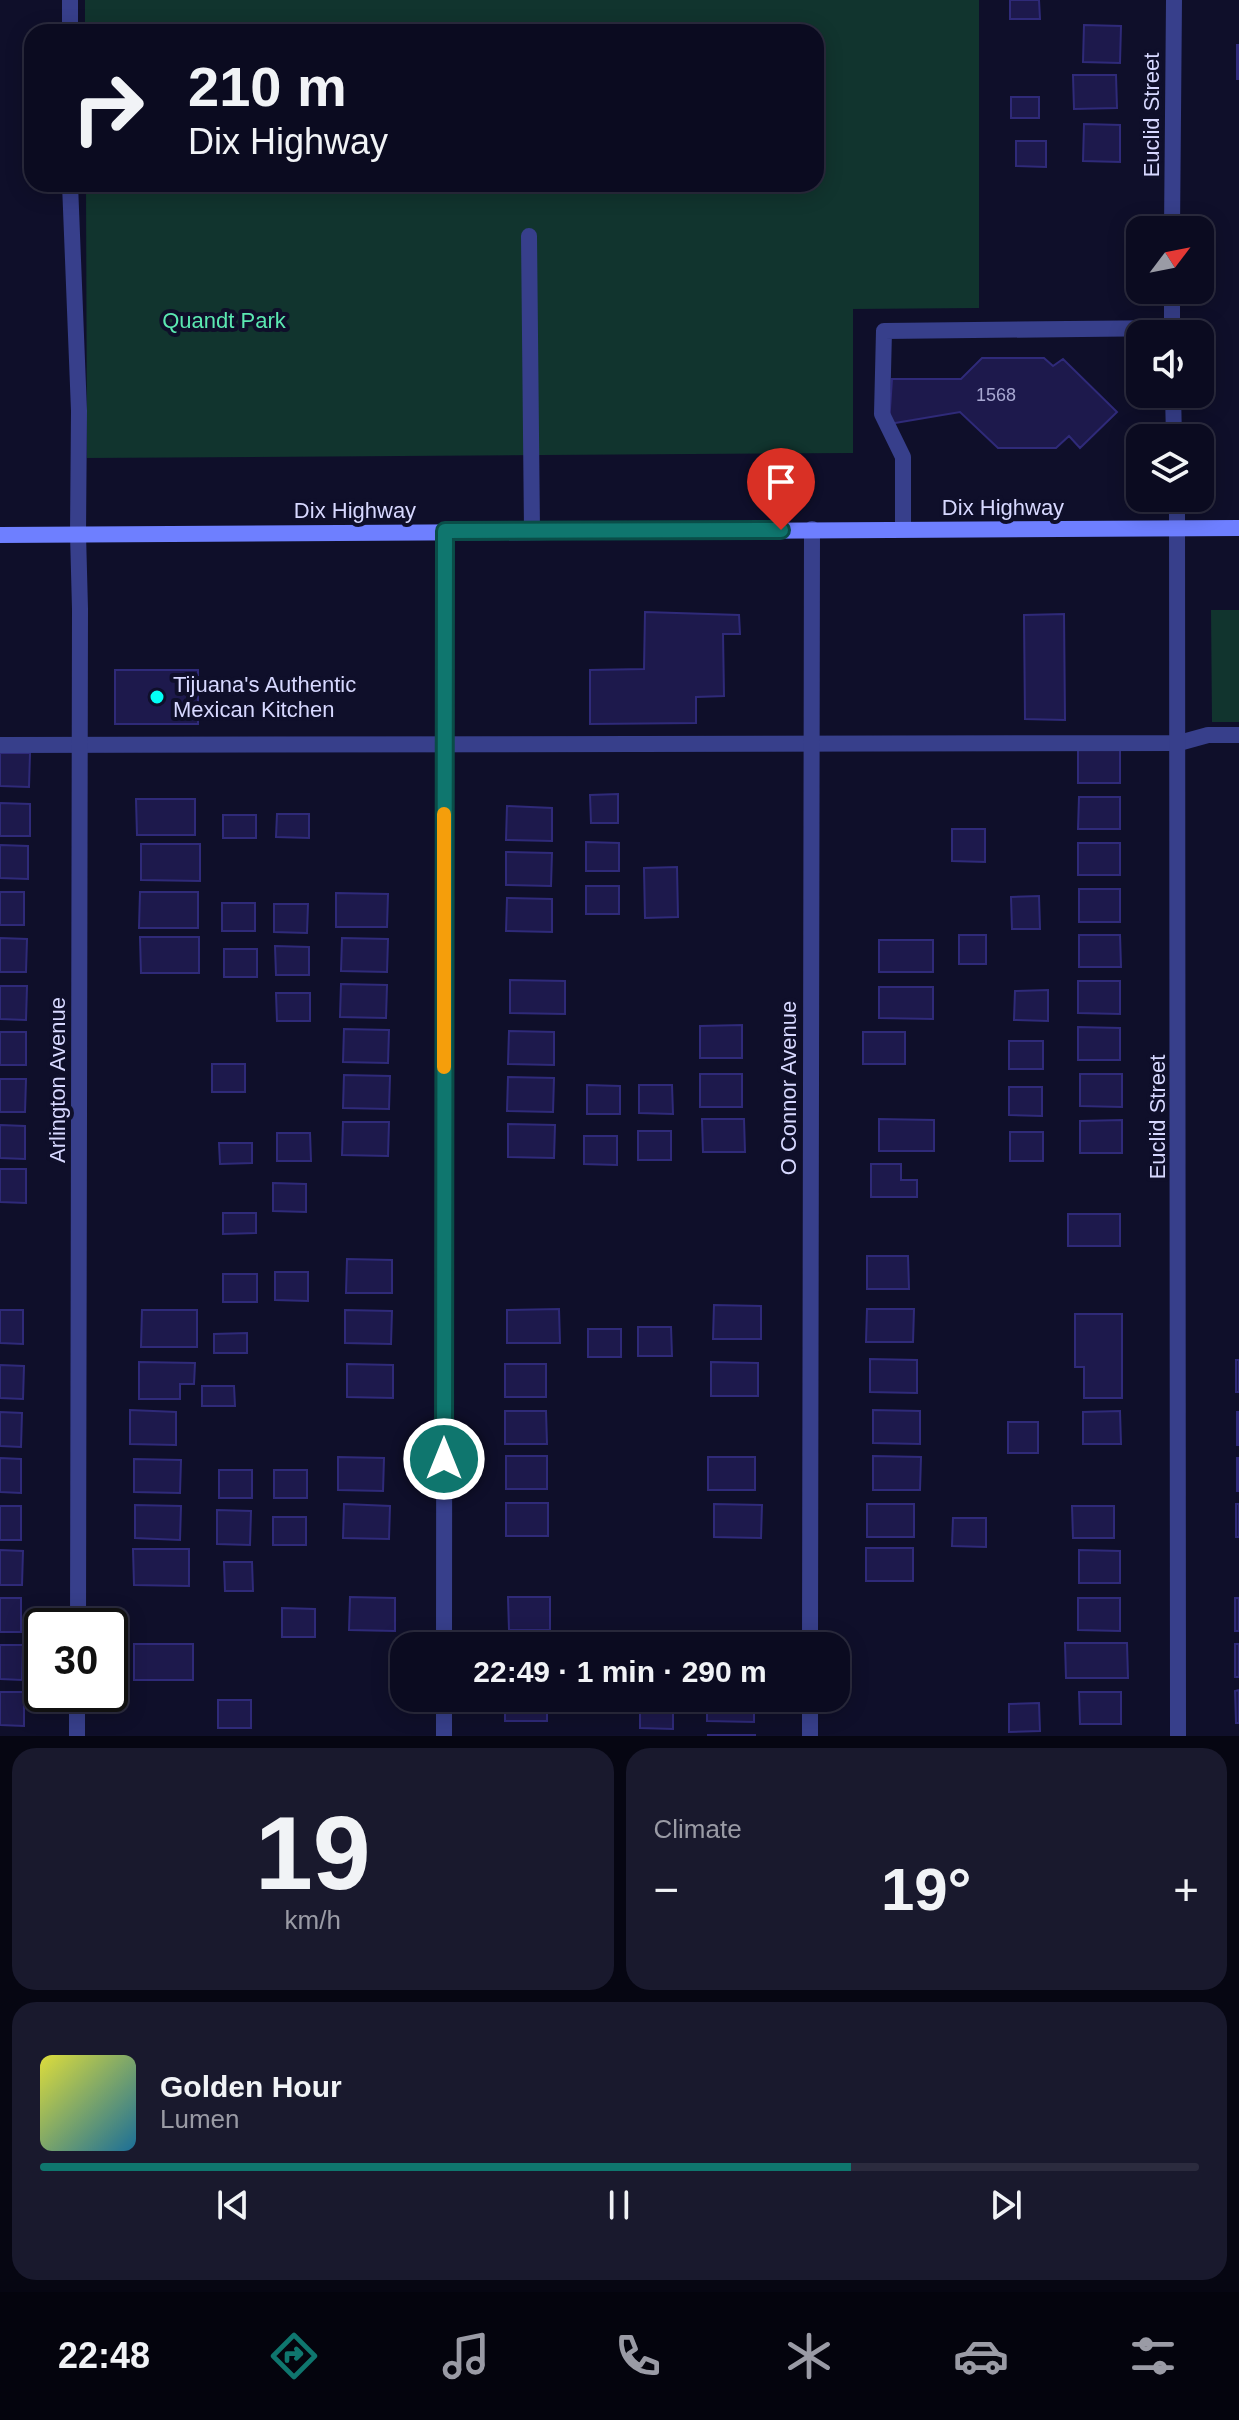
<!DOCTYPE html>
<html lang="en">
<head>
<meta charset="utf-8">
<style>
	body { margin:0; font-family:Arial,sans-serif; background:#19192d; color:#f1f3f6; height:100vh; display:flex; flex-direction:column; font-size:30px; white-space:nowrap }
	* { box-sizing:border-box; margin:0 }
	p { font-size:26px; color:#9a9ba5 }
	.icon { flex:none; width:44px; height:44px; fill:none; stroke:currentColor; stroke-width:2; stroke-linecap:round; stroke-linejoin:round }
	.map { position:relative; height:1736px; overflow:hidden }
	.drawer { display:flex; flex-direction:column; gap:12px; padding:12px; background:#060612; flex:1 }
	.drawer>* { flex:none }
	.guide { position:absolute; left:24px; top:24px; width:800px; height:168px; border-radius:24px; box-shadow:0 4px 20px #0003,0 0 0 2px #2b2b3e; background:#0b0b20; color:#f1f3f6; overflow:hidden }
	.needle { width:52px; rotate:58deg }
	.tools { position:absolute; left:1126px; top:216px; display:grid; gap:16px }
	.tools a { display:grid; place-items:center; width:88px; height:88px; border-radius:16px; background:#0b0b20; box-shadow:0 4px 20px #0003,0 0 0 2px #2b2b3e; font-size:40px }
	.speed { position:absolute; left:24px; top:1608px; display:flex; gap:16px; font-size:40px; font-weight:700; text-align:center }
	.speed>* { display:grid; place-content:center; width:104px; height:104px; border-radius:50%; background:#0b0b20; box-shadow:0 4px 20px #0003,0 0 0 2px #2b2b3e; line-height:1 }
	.speed .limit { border:4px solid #111; border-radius:12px; background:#fff; color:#111 }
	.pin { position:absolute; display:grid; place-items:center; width:68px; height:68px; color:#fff; margin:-82px -34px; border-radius:50% 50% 50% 0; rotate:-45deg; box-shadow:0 0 8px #0007 }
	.pin .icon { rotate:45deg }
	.me { position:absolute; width:88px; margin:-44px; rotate:0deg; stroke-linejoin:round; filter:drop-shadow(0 0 6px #0008) }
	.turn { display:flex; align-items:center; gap:28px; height:168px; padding:0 32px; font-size:36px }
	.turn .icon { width:104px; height:104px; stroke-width:2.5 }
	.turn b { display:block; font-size:56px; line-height:68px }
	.big { font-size:60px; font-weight:700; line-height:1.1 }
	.drawer .tile { flex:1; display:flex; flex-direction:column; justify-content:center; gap:12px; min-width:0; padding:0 28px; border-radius:24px; background:#19192d }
	.drawer .dial { align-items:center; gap:0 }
	.dial b { font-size:104px; line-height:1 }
	.song { display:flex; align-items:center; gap:24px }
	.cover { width:96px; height:96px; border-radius:12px; background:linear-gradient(135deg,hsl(60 70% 55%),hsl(200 70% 35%)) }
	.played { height:8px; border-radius:4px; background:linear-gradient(90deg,#0f766e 70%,#2b2b3e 70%) }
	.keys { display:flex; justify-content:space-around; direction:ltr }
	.heat { display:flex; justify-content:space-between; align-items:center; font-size:44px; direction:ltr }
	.drawer .tiles { flex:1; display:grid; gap:12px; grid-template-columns:1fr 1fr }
	.tile:last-child { grid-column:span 2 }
	.trip { position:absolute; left:390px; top:1632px; width:460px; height:80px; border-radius:24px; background:#0b0b20; box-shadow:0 4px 20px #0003,0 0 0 2px #2b2b3e; font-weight:700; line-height:80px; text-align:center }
	.tabs { display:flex; height:128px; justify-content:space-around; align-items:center; background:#04040d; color:#9a9ba5 }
	.tabs .icon { width:56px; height:56px }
	.tabs .on { color:#0f766e }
	.tabs b { font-size:36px; color:#f1f3f6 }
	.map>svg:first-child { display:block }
</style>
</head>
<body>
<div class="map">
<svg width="1239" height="1736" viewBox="0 0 1239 1736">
	<rect width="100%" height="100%" fill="#0f0f2a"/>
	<path fill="#11342e" d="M85,0h894v308l-126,1v144l-766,5 -1,-274h730v-152h-731z
		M1211,610h28v112h-27z"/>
	<path fill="#1d194c" stroke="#2f2a79" stroke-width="2" d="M1010,0h29l1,19h-30z
		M1084,25l37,1 -1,37 -37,-1z
		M1237,45h2v34h-2z
		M1073,75h43l1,33 -43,1z
		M1011,97h28v21h-28z
		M1084,124l36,1v37l-37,-1z
		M1016,141h30v26l-30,-1z
		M982,358h62l9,8 10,-7 54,53 -37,36 -11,-12 -13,12h-58l-38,-36 -71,12 3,-45h69z
		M645,612l94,3 1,19h-17l1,62 -28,1v26l-106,1v-54l54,-1z
		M1064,614l1,106 -40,-1 -1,-104z
		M115,670h83v54h-83z
		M1078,750h42v33h-42z
		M0,753h30l-1,34 -29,-1z
		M618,794v29h-27l-1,-28z
		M1079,797h41v32h-42z
		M136,799h59v36h-58z
		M0,803l30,1v32h-30z
		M507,806l45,2v33l-46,-1z
		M277,814h32v24l-33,-1z
		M223,815h33v23h-33z
		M952,829h33v33l-33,-1z
		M586,842l33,1v28h-33z
		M1078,843h42v32h-42z
		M141,844h59v37l-59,-1z
		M0,845l28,1v33l-28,-1z
		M506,852l46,1 -1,33 -45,-1z
		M677,867l1,50 -33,1 -1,-50z
		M586,886h33v28h-33z
		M1079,889h41v33h-41z
		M0,892h24v33h-24z
		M140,892h58v36h-59z
		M336,893l52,1 -1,33h-51z
		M1039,896l1,33h-28l-1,-32z
		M507,898l45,1v33l-46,-1z
		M222,903h33v28h-33z
		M274,904h34l-1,29 -33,-1z
		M959,935h27v29h-27z
		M1079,935h41l1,32h-42z
		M140,937h59v36h-58z
		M0,938l27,1 -1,33h-26z
		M342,938l46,1 -1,33 -46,-1z
		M879,940h54v32h-54z
		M275,946l34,1v28h-33z
		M224,949h33v28h-33z
		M510,980l55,1v33l-55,-1z
		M1078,981h42v33l-42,-1z
		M341,984l46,1 -1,33 -46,-1z
		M0,986h27l-1,34 -26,-1z
		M879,987h54v32l-54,-1z
		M1048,990v31l-34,-1 1,-29z
		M276,993h34v28h-33z
		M742,1025v33h-42v-32z
		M1078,1027l42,1v32h-42z
		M344,1029l45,1 -1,33 -45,-1z
		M509,1031l45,1v33l-46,-1z
		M0,1032h26v33h-26z
		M863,1032h42v32h-42z
		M1009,1041h34v28h-34z
		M212,1064h33v28h-33z
		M700,1074h42v33h-42z
		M1080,1074h42v33l-42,-1z
		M344,1075l46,1 -1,33 -46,-1z
		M508,1077l46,1 -1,34 -46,-1z
		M0,1079h26l-1,33h-25z
		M587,1085l33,1v28h-33z
		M639,1085h33l1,29 -34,-1z
		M1009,1087h33v29l-33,-1z
		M702,1119h42l1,33h-42z
		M879,1119l55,1v31h-55z
		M1122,1120v33h-42v-32z
		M343,1122h46l-1,34 -46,-1z
		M508,1124l47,1 -1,33 -46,-1z
		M0,1125l25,1v33l-25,-1z
		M638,1131h33v29h-33z
		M1010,1132h33v29h-33z
		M277,1133h33l1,28h-34z
		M584,1136h33v29l-33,-1z
		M219,1143h33v20l-32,1z
		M871,1164h30v16h16v17h-46z
		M0,1169h26v34l-26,-1z
		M273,1183l33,1v28l-33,-1z
		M223,1213h33v20l-33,1z
		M1068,1214h52v32h-52z
		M867,1256h41l1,33h-42z
		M347,1259l45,1v33h-46z
		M275,1272h33v29l-33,-1z
		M223,1274h34v28h-34z
		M714,1305l47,1v33h-48z
		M559,1309l1,34h-53v-33z
		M867,1309h47l-1,33h-47z
		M0,1310h23v34l-23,-1z
		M142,1310h55v37h-56z
		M345,1310l47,1 -1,33 -46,-1z
		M1075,1314h47v84h-38v-31h-9z
		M638,1327h33l1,29h-34z
		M588,1329h33v28h-33z
		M247,1333v20h-33v-19z
		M870,1359l47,1v33l-47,-1z
		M1236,1360h3v32h-3z
		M139,1362l56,1 -1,21h-14v15h-41z
		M711,1362l47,1v33h-47z
		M347,1364l46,1v33l-46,-1z
		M505,1364h41v33h-41z
		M0,1365l24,1 -1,33 -23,-1z
		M202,1386h32l1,20h-33z
		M130,1410l46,2v33l-46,-1z
		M873,1410l47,1v33l-47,-1z
		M505,1411h41l1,33h-42z
		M1120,1411l1,33h-38v-32z
		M0,1412l22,1 -1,34 -21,-1z
		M1237,1412h2v33h-2z
		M1008,1422h30v31h-30z
		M506,1456h41v33h-41z
		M873,1456l48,1 -1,33h-47z
		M338,1457l46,1 -1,33 -45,-1z
		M708,1457h47v33h-47z
		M0,1458l21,1v34l-21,-1z
		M1237,1458h2v33h-2z
		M134,1459l47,1 -1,33 -46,-1z
		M219,1470h33v28h-33z
		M274,1470h33v28h-33z
		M506,1503h42v33h-42z
		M344,1504l46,2 -1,33 -46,-1z
		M714,1504l48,1 -1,33 -47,-1z
		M867,1504h47v33h-47z
		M1236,1504h3v33h-3z
		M135,1505l46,1 -1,34 -45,-2z
		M0,1506h21v34h-21z
		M1072,1506h42v32h-41z
		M217,1510l34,1 -1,34 -33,-1z
		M273,1517h33v28h-33z
		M953,1518h33v29l-34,-1z
		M866,1548h47v33h-47z
		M133,1549h56v37l-55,-1z
		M0,1550l23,1 -1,34h-22z
		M1079,1550l41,1v32h-41z
		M224,1562h28l1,29h-28z
		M350,1597l45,1v33l-46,-1z
		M508,1597h42v33h-41z
		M0,1598h21v34h-21z
		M1078,1598h42v33l-42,-1z
		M1235,1598h4v33h-4z
		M282,1608l33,1v28h-33z
		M707,1642l47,1v3h-47z
		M509,1643h41v3h-41z
		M1065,1643h62l1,35h-62z
		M134,1644h59v36h-59z
		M1235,1644h4v33h-4z
		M0,1645h23l-1,35 -22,-1z
		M1239,1690v33h-3l-1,-32z
		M0,1692h24v34l-24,-1z
		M1079,1692h42v32h-41z
		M505,1698h42v23h-42z
		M707,1698h47v24l-47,-1z
		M218,1700h33v28h-33z
		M640,1700h33v29l-33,-1z
		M1039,1703l1,28 -31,1v-28z
		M708,1735h47v1h-47z"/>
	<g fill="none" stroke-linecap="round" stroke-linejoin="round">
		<path stroke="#373f8b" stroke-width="16" d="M70,32v-32
			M70,184l9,227 -1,123
			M529,236l3,295
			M903,529v-72l-21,-43 2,-83 288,-3
			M0,745l1179,-2 29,-8h31"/>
		<path stroke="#373f8b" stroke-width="16" d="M1172,230l2,-230
			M1172,290v44
			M1173,394l1,44
			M1177,498l1,1238
			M78,1626l2,-1017 -2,-75
			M444,1646l1,-1115
			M810,1646l2,-1117
			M77,1736v-42
			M444,1736v-38
			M810,1736v-38"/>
		<path stroke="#6e7fff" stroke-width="16" d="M0,535l1239,-7"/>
	</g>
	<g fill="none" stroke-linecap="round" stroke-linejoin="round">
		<g stroke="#0a4d48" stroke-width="20">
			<path id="route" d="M444,1459l1,-928 336,-1"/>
		</g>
		<use href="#route" stroke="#0f766e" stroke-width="14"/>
		<path stroke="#f59e0b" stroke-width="14" d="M444,1067v-253"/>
	</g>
	<circle fill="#03fff5" stroke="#0f0f2a" stroke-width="3" cx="157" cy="697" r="8"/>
	<g text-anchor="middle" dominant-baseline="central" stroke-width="8" stroke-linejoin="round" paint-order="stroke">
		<g font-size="18" fill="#a8a8d2">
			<text x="996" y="395">1568</text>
		</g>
		<g font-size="22" fill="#d7d8ff" stroke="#0f0f2a">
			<text transform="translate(1151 115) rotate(-90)">Euclid Street</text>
			<text x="1003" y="507">Dix Highway</text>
			<text x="355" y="510">Dix Highway</text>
			<text transform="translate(57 1080) rotate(-90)">Arlington Avenue</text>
			<text transform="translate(788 1088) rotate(-90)">O Connor Avenue</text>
			<text transform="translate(1157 1117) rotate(-90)">Euclid Street</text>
		</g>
		<g font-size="22" fill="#5be8b1" stroke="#0f0f2a">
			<text x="224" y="320">Quandt Park</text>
		</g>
		<g font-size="22" fill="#d7d8ff" stroke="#0f0f2a" text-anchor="start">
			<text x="173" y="684">Tijuana's Authentic<tspan x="173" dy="25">Mexican Kitchen</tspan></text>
		</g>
	</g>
</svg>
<div class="tools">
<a><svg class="needle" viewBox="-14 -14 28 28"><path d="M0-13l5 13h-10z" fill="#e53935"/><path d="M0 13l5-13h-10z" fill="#9a9ba5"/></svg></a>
<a><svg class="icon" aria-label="sound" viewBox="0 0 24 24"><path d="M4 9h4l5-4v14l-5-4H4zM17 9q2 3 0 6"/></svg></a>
<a><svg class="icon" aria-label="layers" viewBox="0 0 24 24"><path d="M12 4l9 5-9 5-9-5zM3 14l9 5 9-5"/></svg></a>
</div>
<div class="speed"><div class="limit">30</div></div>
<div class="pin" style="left:781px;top:530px;background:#d93025"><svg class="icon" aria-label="arrive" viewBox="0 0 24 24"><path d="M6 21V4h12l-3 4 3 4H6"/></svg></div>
<svg class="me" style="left:444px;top:1459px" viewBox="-20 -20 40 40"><circle r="17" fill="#0f766e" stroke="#fff" stroke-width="3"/><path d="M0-11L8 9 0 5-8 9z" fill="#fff"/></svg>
<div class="trip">22:49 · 1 min · 290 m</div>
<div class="guide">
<div class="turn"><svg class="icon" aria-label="right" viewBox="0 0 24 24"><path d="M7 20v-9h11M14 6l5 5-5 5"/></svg><div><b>210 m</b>Dix Highway</div></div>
</div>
</div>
<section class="drawer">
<div class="tiles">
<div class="tile dial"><b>19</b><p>km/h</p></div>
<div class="tile"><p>Climate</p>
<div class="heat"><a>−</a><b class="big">19°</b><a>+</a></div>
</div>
<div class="tile">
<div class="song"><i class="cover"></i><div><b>Golden Hour</b><p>Lumen</p></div></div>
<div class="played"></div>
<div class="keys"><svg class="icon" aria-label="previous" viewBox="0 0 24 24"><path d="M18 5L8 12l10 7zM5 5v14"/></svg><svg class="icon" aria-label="pause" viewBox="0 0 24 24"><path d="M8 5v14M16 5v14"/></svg><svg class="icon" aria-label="next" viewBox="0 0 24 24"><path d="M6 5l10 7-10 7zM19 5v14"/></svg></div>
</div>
</div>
</section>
<nav class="tabs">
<b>22:48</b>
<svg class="icon on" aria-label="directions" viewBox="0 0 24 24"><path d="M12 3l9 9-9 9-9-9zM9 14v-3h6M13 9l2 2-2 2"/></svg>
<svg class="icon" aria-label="music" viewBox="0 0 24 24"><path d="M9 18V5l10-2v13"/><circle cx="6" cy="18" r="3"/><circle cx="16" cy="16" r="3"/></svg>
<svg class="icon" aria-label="phone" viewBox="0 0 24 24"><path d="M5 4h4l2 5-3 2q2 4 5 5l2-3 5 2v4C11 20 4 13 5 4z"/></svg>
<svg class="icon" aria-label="climate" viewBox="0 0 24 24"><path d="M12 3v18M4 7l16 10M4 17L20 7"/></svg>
<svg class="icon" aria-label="car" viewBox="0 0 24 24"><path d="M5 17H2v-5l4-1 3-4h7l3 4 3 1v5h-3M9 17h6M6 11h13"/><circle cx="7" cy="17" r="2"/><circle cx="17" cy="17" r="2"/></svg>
<svg class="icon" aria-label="filters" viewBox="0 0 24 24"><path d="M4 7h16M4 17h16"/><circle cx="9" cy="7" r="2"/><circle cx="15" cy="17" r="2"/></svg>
</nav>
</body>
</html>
